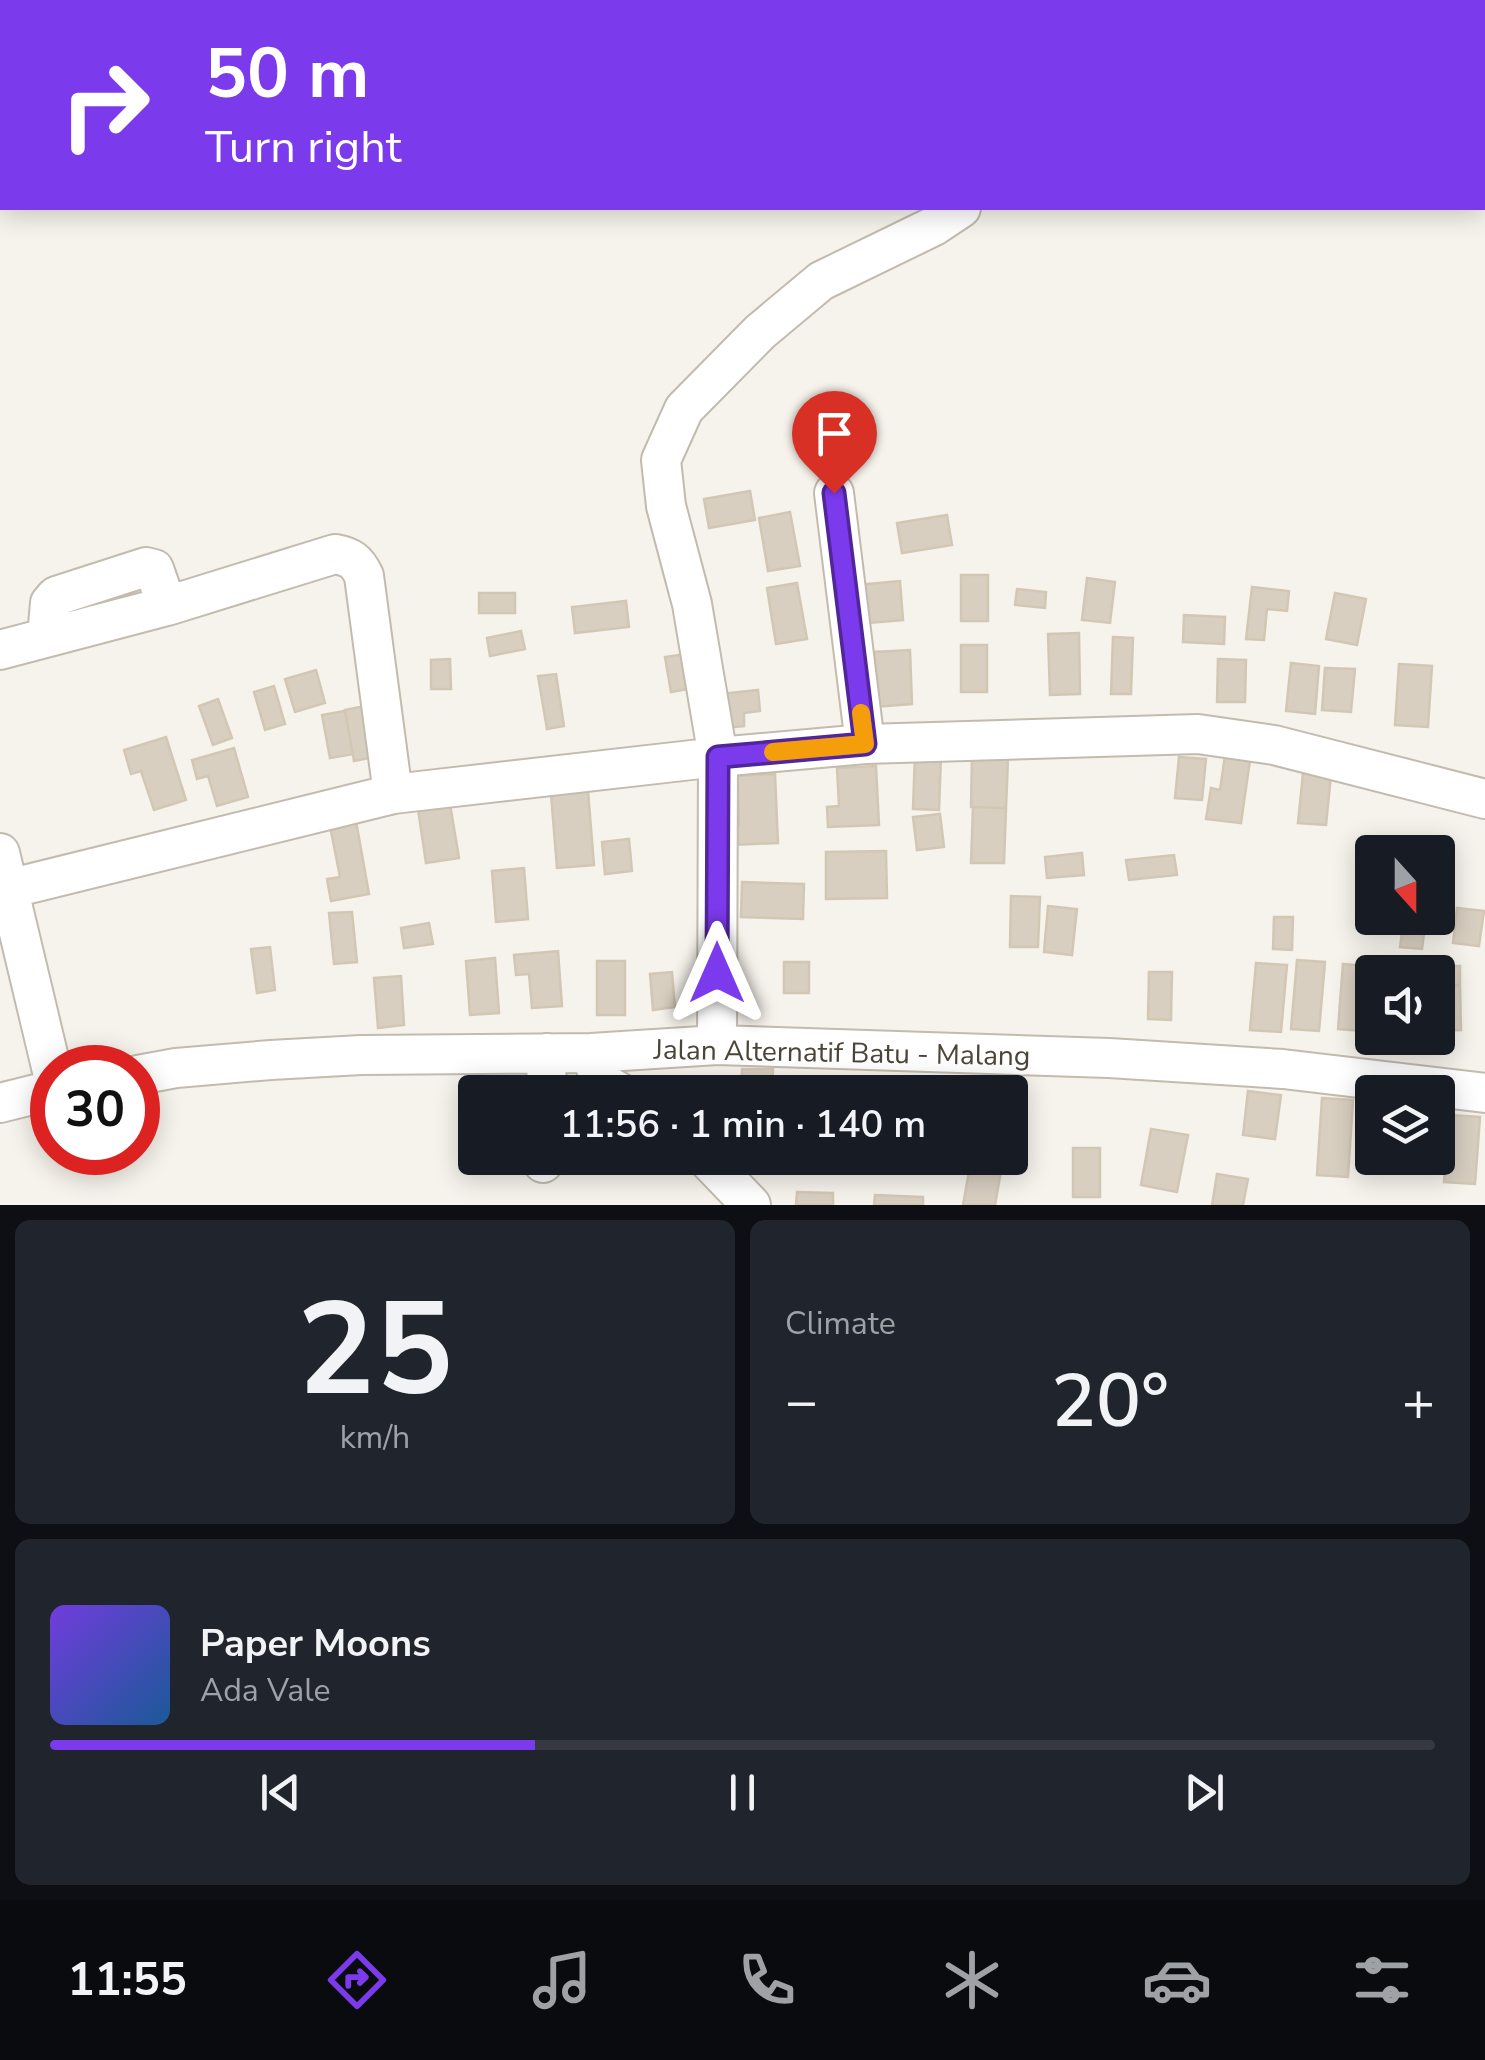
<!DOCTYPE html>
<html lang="en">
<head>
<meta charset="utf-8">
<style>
	body { margin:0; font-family:"Nunito Sans",sans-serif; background:#20242c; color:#f1f3f6; height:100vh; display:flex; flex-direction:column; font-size:38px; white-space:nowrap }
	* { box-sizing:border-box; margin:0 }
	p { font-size:32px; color:#9ea1a6 }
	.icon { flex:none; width:55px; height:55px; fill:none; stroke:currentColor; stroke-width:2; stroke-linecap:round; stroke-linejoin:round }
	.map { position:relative; height:1205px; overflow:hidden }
	.details { display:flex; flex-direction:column; gap:15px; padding:15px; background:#0d0f14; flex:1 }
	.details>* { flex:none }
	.hud { position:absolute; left:0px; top:0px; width:1485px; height:210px; box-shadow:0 5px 25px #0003; background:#7c3aed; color:#fff; overflow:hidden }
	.needle { width:65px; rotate:159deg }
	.fabs { position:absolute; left:1355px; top:835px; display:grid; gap:20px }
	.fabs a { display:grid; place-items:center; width:100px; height:100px; border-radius:10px; background:#171b24; box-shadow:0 5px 25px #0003; font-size:50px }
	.speed { position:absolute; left:30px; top:1045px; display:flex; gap:20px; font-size:50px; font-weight:700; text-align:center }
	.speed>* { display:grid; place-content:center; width:130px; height:130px; border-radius:50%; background:#171b24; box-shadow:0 5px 25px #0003; line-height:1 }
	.speed .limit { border:15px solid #d22; background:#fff; color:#111 }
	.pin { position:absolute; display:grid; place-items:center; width:85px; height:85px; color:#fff; margin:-102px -42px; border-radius:50% 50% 50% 0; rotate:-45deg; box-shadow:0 0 10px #0007 }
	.pin .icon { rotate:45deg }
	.me { position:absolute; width:110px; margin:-55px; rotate:0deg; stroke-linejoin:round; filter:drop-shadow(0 0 8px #0008) }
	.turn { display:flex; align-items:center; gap:35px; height:210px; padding:0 40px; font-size:45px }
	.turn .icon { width:130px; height:130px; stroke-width:2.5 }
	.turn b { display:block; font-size:70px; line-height:85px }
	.big { font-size:75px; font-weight:600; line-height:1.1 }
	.details .card { flex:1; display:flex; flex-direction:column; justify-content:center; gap:15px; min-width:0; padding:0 35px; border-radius:15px; background:#20242c }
	.details .dial { align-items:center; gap:0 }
	.dial b { font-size:130px; line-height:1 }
	.song { display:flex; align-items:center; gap:30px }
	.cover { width:120px; height:120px; border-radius:15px; background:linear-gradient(135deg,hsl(260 70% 55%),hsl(210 70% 35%)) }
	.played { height:10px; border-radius:5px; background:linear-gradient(90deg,#7c3aed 35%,#363941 35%) }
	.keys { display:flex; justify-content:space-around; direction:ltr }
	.heat { display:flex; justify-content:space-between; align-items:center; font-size:55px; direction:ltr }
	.details .tiles { flex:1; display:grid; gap:15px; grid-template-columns:1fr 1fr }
	.card:last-child { grid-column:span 2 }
	.trip { position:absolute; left:458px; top:1075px; width:570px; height:100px; border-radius:10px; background:#171b24; box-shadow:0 5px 25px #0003; font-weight:600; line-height:100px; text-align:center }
	.tabs { display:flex; height:160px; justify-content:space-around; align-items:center; background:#090b0e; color:#9ea1a6 }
	.tabs .icon { width:70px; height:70px }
	.tabs .active { color:#7c3aed }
	.tabs b { font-size:45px; color:#f1f3f6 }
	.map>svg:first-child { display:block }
</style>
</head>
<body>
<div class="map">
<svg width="1485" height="1205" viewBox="0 0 1485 1205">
	<rect width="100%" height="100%" fill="#f6f3ec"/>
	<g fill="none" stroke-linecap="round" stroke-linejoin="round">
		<path stroke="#a9d4f2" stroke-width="9" d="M1232,0l2,2
			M1482,79l3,-1"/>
	</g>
	<path fill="#d8cfc1" stroke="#d3c7b4" stroke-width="2.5" d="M750,491l5,29 -46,8 -5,-29z
		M790,512l10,54 -32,5 -9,-53z
		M947,515l5,30 -50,8 -5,-30z
		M961,575h27v46h-27z
		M1087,578l28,4 -5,41 -28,-3z
		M900,581l3,39 -34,3 -2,-18 -9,1 -1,-21z
		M797,583l10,56 -31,5 -9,-56z
		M1252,587l37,4 -2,20 -20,-2 -3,31 -18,-1z
		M1017,589l29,3 -1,16 -30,-3z
		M479,593h36v20h-36z
		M1335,593l31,6 -9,46 -31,-6z
		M626,601l3,26 -54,6 -3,-26z
		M1184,615l41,2 -1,27 -41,-2z
		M521,631l4,18 -35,7 -3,-18z
		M1079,633l1,61 -30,1 -2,-61z
		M1113,637l20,1 -2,56h-20z
		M961,645h26v47h-26z
		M910,650l2,54 -37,3 -2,-55z
		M693,653l6,34 -28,5 -6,-35z
		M450,659l1,30h-20v-29z
		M1218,659l28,1 -1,42h-28z
		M1291,663l28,3 -4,48 -29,-3z
		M1399,664l33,2 -4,61 -33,-2z
		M1325,668l30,1 -4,43 -29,-2z
		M316,670l9,33 -30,9 -10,-33z
		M556,674l8,52 -17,3 -9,-53z
		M274,686l11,38 -20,6 -11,-38z
		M758,690l2,21 -16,2v13l-21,2 -3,-34z
		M218,699l14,39 -19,7 -14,-39z
		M370,705l9,51 -25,5 -9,-51z
		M345,711l8,43 -23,4 -8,-43z
		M166,737l20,63 -32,10 -13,-39 -10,3 -7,-24z
		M1227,742l25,4 -11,77 -35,-4 5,-31 9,2z
		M234,748l14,49 -31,9 -9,-30 -11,3 -5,-19z
		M915,755l26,1 -2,54 -26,-1z
		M972,757l36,1 -2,50 -35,-1z
		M1179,757l27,2 -4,41 -27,-2z
		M876,766l3,59 -51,2 -1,-20 12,-1 -2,-38z
		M1303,773l28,2 -5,50 -28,-2z
		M775,774l3,69 -45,2 -1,-20h7l-2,-49z
		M588,791l6,74 -37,3 -6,-74z
		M450,804l9,54 -33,5 -8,-54z
		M973,807l33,1 -2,55h-33z
		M940,814l4,33 -27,3 -4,-33z
		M356,821l13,73 -38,7 -4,-22 13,-2 -10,-51z
		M629,839l3,32 -27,3 -3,-32z
		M886,851l1,47 -61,1v-47z
		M1082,853l2,22 -37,3 -2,-21z
		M1174,855l3,20 -48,5 -3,-20z
		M524,868l4,51 -32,3 -4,-51z
		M742,882l62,2 -1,35 -62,-2z
		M1011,896l29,1 -2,50h-28z
		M1048,906l29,3 -5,46 -28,-3z
		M1457,908l27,3 -5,35 -26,-3z
		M352,912l5,50 -23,2 -5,-51z
		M1274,917h19l-1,33 -19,-1z
		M1404,918h22l-4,31 -22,-2z
		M429,923l4,21 -29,4 -3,-20z
		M270,947l5,43 -18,3 -6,-44z
		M558,951l4,55 -30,2 -3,-34 -13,1 -2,-20z
		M495,958l4,55 -29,2 -4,-54z
		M1297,960l28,2 -6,69 -28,-2z
		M597,961h28v54h-28z
		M784,962h25v31h-25z
		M1256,963l31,2 -6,67 -31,-2z
		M1343,964l24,2 -5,65 -24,-2z
		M1460,966v19l-22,1v-14h-11v-5z
		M672,972l3,35 -22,3 -3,-36z
		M1149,972h23l-1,48 -23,-1z
		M401,976l3,49 -26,3 -4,-50z
		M1460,985l1,45 -23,1v-45z
		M742,1069h31l-1,23h-31z
		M1248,1091l33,4 -6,44 -32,-4z
		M1322,1098l31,2 -5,77 -31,-2z
		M1449,1115l31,2 -5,67 -31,-2z
		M1151,1129l37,6 -11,57 -36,-7z
		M1073,1148h27v49h-27z
		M970,1166l31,5 -6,34h-32z
		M1217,1174l31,5 -5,26h-31z
		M797,1192l36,1v12h-37z
		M875,1195l48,2v8h-49z"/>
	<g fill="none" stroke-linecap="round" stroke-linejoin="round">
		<g stroke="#c2bbae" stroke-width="42">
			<path id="minor" d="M834,493l31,251
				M47,637l3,-34 6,-7 90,-29 8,2 13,37
				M0,650l167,-44 168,-52c16,3 22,7 29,22l29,218
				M0,853l52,218
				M0,891l393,-97 325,-37 147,-13 333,-10 76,11 211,54
				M717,1045l1,-288 -26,-153 -26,-98 -5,-46 23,-51 76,-77 61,-51 113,-55 27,-18
				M591,1053l9,28 19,11
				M138,1075l38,-7 95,-8 90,-5 230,-2 126,-8 392,13 174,11 202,24
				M546,1092l1,-39
				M0,1103l52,-13
				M706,1158l45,47
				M543,1163v-5"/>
		</g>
		<use href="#minor" stroke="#fff" stroke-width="38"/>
	</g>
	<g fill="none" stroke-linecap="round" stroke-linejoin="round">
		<g stroke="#51269a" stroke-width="25">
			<path id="route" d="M717,973l1,-216 147,-13 -31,-251"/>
		</g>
		<use href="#route" stroke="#7c3aed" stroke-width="18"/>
		<path stroke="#f59e0b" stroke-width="18" d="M773,752l92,-8 -4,-31"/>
	</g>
	<g text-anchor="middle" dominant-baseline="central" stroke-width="8" stroke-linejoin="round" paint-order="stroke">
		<g font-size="28" fill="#4b4439" stroke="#fff">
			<text transform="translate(842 1053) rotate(1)">Jalan Alternatif Batu - Malang</text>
		</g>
	</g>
</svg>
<div class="fabs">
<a><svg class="needle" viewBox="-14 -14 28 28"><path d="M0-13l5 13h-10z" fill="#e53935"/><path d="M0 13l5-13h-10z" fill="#9ea1a6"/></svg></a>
<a><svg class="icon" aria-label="sound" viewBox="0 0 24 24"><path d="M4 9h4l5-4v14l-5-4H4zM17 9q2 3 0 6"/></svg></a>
<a><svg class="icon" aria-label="layers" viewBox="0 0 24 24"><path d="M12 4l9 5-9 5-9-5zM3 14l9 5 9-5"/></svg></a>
</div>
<div class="speed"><div class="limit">30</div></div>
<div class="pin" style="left:834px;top:493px;background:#d93025"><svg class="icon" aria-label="arrive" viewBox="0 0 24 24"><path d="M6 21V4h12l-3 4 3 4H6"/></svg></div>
<svg class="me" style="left:717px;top:973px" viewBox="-20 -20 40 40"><path d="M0-17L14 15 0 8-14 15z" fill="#7c3aed" stroke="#fff" stroke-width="4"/></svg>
<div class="trip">11:56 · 1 min · 140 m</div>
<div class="hud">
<div class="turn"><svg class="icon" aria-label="right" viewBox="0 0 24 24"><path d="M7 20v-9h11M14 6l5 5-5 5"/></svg><div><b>50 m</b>Turn right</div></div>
</div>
</div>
<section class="details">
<div class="tiles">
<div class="card dial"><b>25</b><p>km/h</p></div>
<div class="card"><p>Climate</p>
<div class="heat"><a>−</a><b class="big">20°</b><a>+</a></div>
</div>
<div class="card">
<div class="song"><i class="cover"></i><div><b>Paper Moons</b><p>Ada Vale</p></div></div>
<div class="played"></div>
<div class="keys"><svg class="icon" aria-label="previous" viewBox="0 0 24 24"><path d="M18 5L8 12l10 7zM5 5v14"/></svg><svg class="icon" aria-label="pause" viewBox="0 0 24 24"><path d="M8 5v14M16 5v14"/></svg><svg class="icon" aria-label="next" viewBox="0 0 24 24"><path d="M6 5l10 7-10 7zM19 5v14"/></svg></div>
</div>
</div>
</section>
<nav class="tabs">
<b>11:55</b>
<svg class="icon active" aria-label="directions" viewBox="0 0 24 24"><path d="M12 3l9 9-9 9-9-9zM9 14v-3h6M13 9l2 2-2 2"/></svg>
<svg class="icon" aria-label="music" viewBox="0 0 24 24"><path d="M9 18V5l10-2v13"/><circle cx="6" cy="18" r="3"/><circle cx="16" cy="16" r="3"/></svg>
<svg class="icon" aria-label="phone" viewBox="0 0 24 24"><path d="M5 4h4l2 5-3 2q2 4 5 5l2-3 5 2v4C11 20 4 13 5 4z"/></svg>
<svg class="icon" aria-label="climate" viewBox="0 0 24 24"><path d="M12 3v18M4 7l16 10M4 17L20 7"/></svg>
<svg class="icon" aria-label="car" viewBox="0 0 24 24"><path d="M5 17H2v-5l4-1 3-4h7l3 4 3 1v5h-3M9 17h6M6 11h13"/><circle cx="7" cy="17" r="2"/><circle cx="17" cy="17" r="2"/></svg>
<svg class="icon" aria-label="filters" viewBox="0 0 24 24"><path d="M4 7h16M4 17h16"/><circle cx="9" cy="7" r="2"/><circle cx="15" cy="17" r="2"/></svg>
</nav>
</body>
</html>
